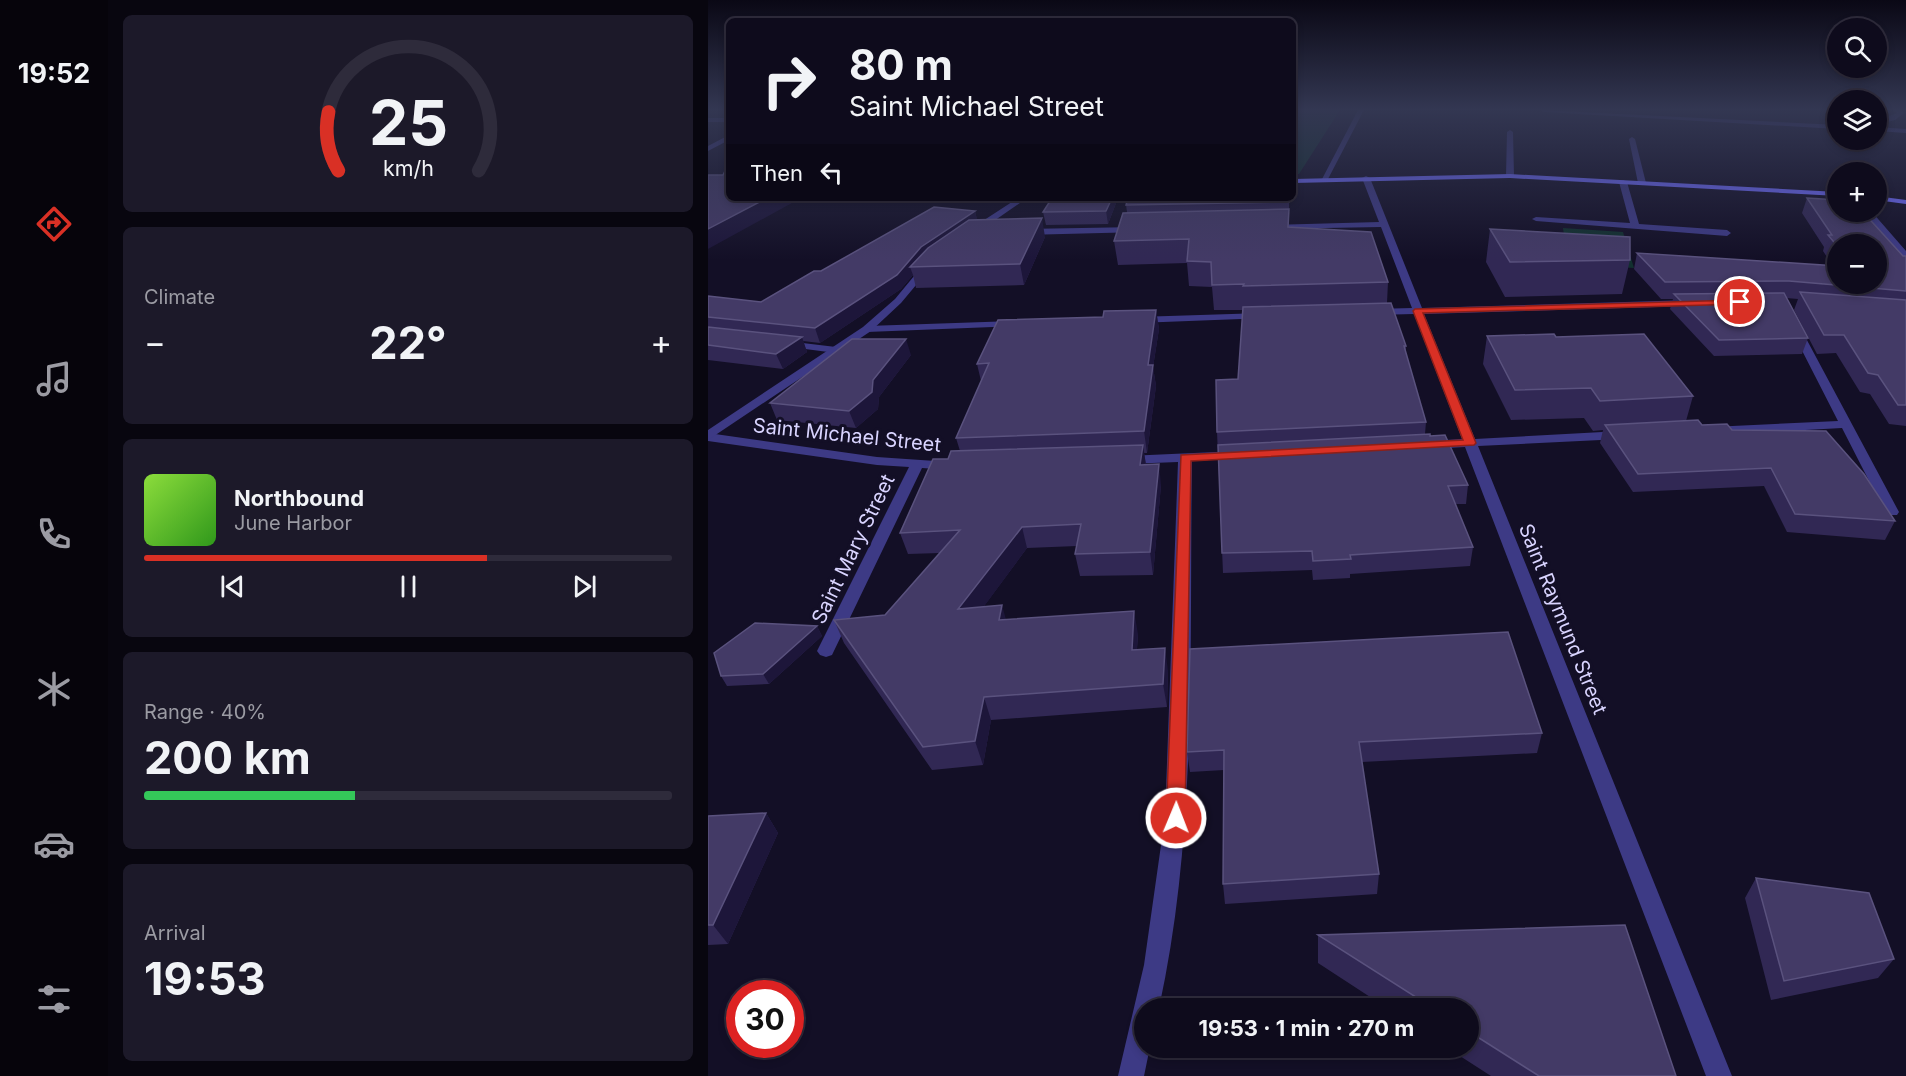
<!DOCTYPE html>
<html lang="en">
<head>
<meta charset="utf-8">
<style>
	body { margin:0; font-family:Inter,sans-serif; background:#1c1929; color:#f1f3f6; height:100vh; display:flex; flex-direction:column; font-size:22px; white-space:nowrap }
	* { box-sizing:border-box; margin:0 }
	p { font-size:20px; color:#9b9ba3 }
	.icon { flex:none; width:33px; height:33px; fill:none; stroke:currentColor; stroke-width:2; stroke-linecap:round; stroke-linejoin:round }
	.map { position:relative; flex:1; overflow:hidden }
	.details { display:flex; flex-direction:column; gap:15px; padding:15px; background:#08060f; width:600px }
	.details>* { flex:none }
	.top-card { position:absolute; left:18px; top:18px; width:570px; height:183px; border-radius:9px; box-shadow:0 3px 9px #0003,0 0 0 2px #2e2b3b; background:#0e0b1c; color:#f1f3f6; overflow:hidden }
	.controls { position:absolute; left:1119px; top:18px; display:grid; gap:12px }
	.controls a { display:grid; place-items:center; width:60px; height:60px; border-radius:50%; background:#0e0b1c; box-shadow:0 3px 9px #0003,0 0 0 2px #2e2b3b; font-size:30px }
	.speed { position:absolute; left:18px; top:980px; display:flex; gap:12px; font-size:30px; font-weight:700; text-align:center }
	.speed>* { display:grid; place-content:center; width:78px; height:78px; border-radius:50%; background:#0e0b1c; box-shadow:0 3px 9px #0003,0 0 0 2px #2e2b3b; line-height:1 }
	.speed .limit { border:9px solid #d22; background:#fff; color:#111 }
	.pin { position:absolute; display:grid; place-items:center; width:51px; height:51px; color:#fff; margin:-26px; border:3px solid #fff; border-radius:50%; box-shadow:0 2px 6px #0007 }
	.me { position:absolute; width:66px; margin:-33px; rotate:1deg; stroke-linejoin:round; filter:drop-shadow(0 0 4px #0008) }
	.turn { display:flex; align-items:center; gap:21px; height:126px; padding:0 24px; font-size:27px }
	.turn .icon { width:78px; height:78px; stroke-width:2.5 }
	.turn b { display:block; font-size:42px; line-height:51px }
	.then { display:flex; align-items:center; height:57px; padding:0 24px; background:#0003; gap:12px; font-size:22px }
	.big { font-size:45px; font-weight:700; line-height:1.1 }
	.details .widget { flex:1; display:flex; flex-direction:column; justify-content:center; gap:9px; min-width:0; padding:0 21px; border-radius:9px; background:#1c1929 }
	.details .dial { align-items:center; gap:0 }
	.dial svg { height:156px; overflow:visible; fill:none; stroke:#2e2b3b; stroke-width:7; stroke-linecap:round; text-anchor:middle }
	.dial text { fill:#f1f3f6; stroke:none }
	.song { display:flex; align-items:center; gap:18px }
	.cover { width:72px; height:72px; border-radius:9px; background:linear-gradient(135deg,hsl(90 70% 55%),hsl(110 70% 35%)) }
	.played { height:6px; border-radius:3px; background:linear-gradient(90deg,#d93025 65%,#2e2b3b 65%) }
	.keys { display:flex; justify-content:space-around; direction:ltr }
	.heat { display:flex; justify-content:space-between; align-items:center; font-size:33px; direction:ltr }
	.charge { height:9px; border-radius:4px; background:linear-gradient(90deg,#34c759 40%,#2e2b3b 0) }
	.trip { position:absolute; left:426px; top:998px; width:345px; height:60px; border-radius:30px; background:#0e0b1c; box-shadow:0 3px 9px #0003,0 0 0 2px #2e2b3b; font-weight:700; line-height:60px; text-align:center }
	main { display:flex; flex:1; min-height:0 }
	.tabs { display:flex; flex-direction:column; width:108px; justify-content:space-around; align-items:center; background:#06040b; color:#9b9ba3 }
	.tabs .icon { width:42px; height:42px }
	.tabs .on { color:#d93025 }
	.tabs b { font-size:27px; color:#f1f3f6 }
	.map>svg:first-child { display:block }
</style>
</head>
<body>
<main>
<nav class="tabs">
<b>19:52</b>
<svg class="icon on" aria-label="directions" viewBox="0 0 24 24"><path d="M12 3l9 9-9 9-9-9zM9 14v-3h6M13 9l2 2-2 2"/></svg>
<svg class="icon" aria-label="music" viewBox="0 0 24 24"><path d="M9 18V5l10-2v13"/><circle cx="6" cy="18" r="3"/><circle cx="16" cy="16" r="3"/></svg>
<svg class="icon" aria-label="phone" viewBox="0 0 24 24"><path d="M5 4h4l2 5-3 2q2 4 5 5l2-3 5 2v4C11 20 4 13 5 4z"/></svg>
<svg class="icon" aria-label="climate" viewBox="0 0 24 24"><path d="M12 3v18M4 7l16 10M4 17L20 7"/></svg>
<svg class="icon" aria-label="car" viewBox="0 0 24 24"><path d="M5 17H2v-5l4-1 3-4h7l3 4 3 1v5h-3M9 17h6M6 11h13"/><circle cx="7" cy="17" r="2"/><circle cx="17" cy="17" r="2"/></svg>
<svg class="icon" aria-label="filters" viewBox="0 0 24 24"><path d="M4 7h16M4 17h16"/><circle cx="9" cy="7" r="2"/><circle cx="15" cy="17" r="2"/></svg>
</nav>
<section class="details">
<div class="widget dial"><svg viewBox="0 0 100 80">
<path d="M14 69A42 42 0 1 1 86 69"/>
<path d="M14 69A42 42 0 0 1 9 39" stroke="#d93025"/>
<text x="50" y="56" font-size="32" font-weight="700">25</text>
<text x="50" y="72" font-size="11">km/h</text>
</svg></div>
<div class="widget"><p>Climate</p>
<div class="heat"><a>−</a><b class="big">22°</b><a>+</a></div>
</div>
<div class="widget">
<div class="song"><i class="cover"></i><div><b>Northbound</b><p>June Harbor</p></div></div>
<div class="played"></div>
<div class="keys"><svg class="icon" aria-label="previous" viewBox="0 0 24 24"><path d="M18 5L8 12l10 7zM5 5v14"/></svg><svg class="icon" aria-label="pause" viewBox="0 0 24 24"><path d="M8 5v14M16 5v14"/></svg><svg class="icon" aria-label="next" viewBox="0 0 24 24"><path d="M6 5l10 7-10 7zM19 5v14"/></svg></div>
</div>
<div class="widget"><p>Range · 40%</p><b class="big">200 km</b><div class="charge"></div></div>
<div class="widget"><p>Arrival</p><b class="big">19:53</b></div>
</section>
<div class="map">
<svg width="1198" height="1076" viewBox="0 0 1198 1076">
	<rect width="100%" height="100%" fill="#130f26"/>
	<path fill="#12302f" d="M585,110h47l-41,64h-6z
		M855,228l60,4 11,36 -66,-4z"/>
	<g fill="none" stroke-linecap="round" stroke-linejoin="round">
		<path fill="#3d3a85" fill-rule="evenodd" d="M1186,110h6l4,3 -9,7 -19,5v-4l21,-8z"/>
		<path fill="#3d3a85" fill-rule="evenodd" d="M833,110l297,15v4l-294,-17z
			M0,118h21v4h-21z
			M1168,127l30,2v4l-30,-2z
			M802,130l3,2 1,44 -4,2 -4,-2 1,-44z
			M21,135v5l-21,11v-5z
			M924,137l3,2 11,44 -4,2 -4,-2 -9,-44z
			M658,176l4,2 52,130 270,-8 5,3 -5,3 -268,8 51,125 146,-8 6,4 -6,4 -143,7 254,630h-26l-241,-629 -36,2 -6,-4 6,-4 33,-2 -48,-125 -40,1 -5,-3 5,-3 38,-1 -31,-81 -111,2 -4,-2 4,-2 109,-3 -17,-44z
			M915,180l4,2 12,42 88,6 4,3 -4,3 -191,-15 -4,-2 4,-2 94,6 -11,-41z
			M1156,212h8l34,39v9l-3,-1z
			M430,227l4,3 -1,2 -117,3 -4,-3 4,-3z
			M555,313l5,3 -1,2 -130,5 -5,-3 5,-3z
			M306,321l4,1v4l-151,6 -5,-3 5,-3z
			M1088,326l5,3 98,183 -2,3h-10l-2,-3 -43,-84 -131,7 -6,-4 6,-4 127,-6 -47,-92z
			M78,341l50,6 5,3 -5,3 -54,-7 -1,-2z
			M0,433l169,24 73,5 7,4 -7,4 -28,-2 -90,187 -6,2 -6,-2 -3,-4 92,-184 -32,-2 -169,-24z
			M530,451l7,4 -2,3 -51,3c-3,182 6,369 -33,547h-15v39h6l-6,29h-26l26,-111 21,-148 13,-355 -51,2 -7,-4 7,-4z"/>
		<path fill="#3d3a85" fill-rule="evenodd" d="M650,110h6l-36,69 -7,2z
			M310,198h9l-49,34h-6v-4z
			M216,264l8,2 -31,37 -30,28 -163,109v-10l155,-103 32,-28z"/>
		<path fill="#6f6bff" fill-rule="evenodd" d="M802,174l328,18v4l-328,-18 -217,5v-4z
			M1168,196l30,4v4l-30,-4z"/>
	</g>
	<path fill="#312854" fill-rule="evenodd" d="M344,198h66l-10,26 -62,1 -3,-13z
		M581,198v29l99,55 -1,21 19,43v7l20,69 -1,12 5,2 38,49 -2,19h-11l18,43 -3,19 -120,8v4l-37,2 -1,-10 -89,3 -6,-141 21,-53 5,-69h-29l-2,-23 -23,-1 -2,-23 -69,2 -4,-24 13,-29 -1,-7z
		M1099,198l96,58h3v170l-17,-2 -19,-30 -10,-2 -24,-39 -19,1 -23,-44 4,-11 -12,-1 22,40 -6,16 -88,2 -44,-47 3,-10h-12l-27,-30 3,-16 196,13 -10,-15 1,-4 -22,-34zM1130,244l38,40h-38z
		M267,211l2,9 68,17 -21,48 -108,3 -3,-13 -12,14 -81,54 -17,-2 4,11 -24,17 -75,-9v-64l53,6 60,-31z
		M782,229l140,31 -8,34 -117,3 -19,-35z
		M448,310l3,19 -6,38 3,19 -9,67h-3l2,12 15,20 -8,90 -73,1 -5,-22 2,-8 -50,2 -43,58 22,14 132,14 -1,15 31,22 -1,36 -176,13 -8,45 -51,5 -88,-127 -10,-23 51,-5 55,-62 -32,1 -8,-21 48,-74 12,-8 -4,-13 25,-57 -4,-17 126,-47z
		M779,336l69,1 137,59 -7,25 16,4 30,5 163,91 -10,19 -98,-8 -23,-46 -131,6 -33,-49 3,-13 -10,1 -9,-13 -73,2 -28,-56z
		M203,355l-32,42 -1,12 -22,19 -79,-8 -7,-17z
		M109,626l5,10 -53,48 -42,2 -6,-10z
		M482,649l352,84 -5,20 -175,9 17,112 -2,20 -152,10 -2,-20 1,-114 -34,2 -3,-20z
		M58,813l12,20 -50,111 -20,1v-129z
		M1048,878l138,81 -16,19 -107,22 -26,-102z
		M610,935l358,141h-185l-45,-29h22v-39h-81l-69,-45z"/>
	<path fill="#1d163a" d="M59,198h34l-93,51v-20z
		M404,198h6l-10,26 -2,-13z
		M267,211l3,12 -68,44 3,8 -12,14 -81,54 -5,-15 106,-81z
		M334,218l3,19 -21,48 -4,-21z
		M448,310l3,19 -6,38 3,19 -9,67 -3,-22 4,-66z
		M94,337l5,15 -24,17 -7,-15z
		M198,339l5,16 -32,42 -1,12 -22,19 -7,-17z
		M435,445l3,20h-6z
		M451,464l2,21 -8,90 -3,-23z
		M314,527l5,21 -61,83 -8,-22z
		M294,605l6,22 -9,-7z
		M426,611l4,23 -3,38 -3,-22z
		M109,626l5,10 -53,48 -6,-10z
		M457,648l3,23 -1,36 -4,-23z
		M276,697l7,23 -8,45 -8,-24z
		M58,813l12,20 -50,111 -15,-19z"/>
	<path fill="#433a66" stroke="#5a527e" stroke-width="1.5" d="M18,169h3v29h38l-59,31v-54h15z
		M344,198h60l-6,13 -63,1z
		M420,198h161v4l-163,3z
		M1099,198l31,2v12h25l40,44h3v35l-117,-10 -124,1 -28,-29 201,13v18h38v-40h-38v3l-10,-12h4z
		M226,207l41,4 -54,36 -24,28 -82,53 -107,-11v-21l53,6 53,-31h7z
		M581,209l-1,18 83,5 17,50 -145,4 1,-2 -32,1 -1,-23 -24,-1 2,-22 -75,2 9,-28z
		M334,218l-22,46 -110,3 18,-19 41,-28z
		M782,229l140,8v23l-120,2z
		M1092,292l106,8v105h-8l-20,-30 -10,-2 -24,-38h-20z
		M1076,293l24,45 -89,2 -45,-46z
		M683,303l15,43h-2l22,76 -209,10 -1,-52 22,-1 5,-72z
		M448,310l-8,55h5l-9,66 -188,7 33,-75 -12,1 21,-44 105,-3 1,-6z
		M0,327l94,10 -26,17 -68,-9z
		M846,334l2,3 88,-3 49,62 -93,5 -9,-13 -76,2 -28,-54z
		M144,339h54l-33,41 -1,12 -23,19 -79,-8z
		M990,420l4,5 25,-1 5,6 94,1 38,43 31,47 -100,-7 -24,-46 -133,6 -33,-49z
		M722,434v2l15,-1 23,50 -20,1 25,61 -123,8 1,4 -38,2 -1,-10 -90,2 -4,-108z
		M435,445l-3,20 19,-1 -9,88 -75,2 6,-30 -59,3 -64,82 44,-4 -3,15 135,-9 -2,39 33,-2 -2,36 -179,13 -9,44 -52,6 -89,-127 51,-5 75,-85 -60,3 33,-74h15l3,-8z
		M47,623l62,3 -54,48 -42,2 -7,-23z
		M800,632l34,101 -183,9 20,132 -156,10 1,-134 -37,2 3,-103z
		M58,813l-53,112h-5v-109z
		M1048,878l113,15 25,66 -110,22z
		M917,925l51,151h-137l-71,-45v-23h-35l-115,-73z"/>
	<linearGradient id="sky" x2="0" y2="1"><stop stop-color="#0a0815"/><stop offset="0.42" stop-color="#333752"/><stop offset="1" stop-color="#333752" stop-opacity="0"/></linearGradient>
	<rect width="1198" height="260" fill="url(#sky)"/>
	<path fill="#d93025" stroke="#8d1f18" stroke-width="1.5" d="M1032,300l5,2 -2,2 -320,9 53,130 -2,2 -283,16 -6,357 -2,5 -7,3 -7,-3 -3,-5 15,-363 282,-15 -50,-129 2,-2z"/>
	<g text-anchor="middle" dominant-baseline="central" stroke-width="6" stroke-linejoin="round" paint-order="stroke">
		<g font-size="20" fill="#d9d4ff" stroke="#130f26">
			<text transform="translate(139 435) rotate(6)">Saint Michael Street</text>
			<text transform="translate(145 549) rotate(-64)">Saint Mary Street</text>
			<text transform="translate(855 619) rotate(68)">Saint Raymund Street</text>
		</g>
	</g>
</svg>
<div class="controls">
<a><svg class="icon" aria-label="search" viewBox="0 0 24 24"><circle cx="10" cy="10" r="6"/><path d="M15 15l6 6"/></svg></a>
<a><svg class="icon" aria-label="layers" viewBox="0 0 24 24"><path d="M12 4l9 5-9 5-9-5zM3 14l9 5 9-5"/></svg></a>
<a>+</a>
<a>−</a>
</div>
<div class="speed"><div class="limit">30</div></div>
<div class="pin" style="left:1032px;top:302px;background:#d93025"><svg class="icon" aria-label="arrive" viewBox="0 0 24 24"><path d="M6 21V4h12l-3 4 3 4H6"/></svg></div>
<svg class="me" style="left:468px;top:818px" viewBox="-20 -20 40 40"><circle r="17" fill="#d93025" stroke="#fff" stroke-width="3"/><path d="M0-11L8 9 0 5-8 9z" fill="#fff"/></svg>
<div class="trip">19:53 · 1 min · 270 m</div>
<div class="top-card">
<div class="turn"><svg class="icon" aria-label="right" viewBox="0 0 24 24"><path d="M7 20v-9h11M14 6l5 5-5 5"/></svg><div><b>80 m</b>Saint Michael Street</div></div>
<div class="then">Then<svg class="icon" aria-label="left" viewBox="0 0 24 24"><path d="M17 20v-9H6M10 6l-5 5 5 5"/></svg></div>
</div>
</div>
</main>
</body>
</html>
